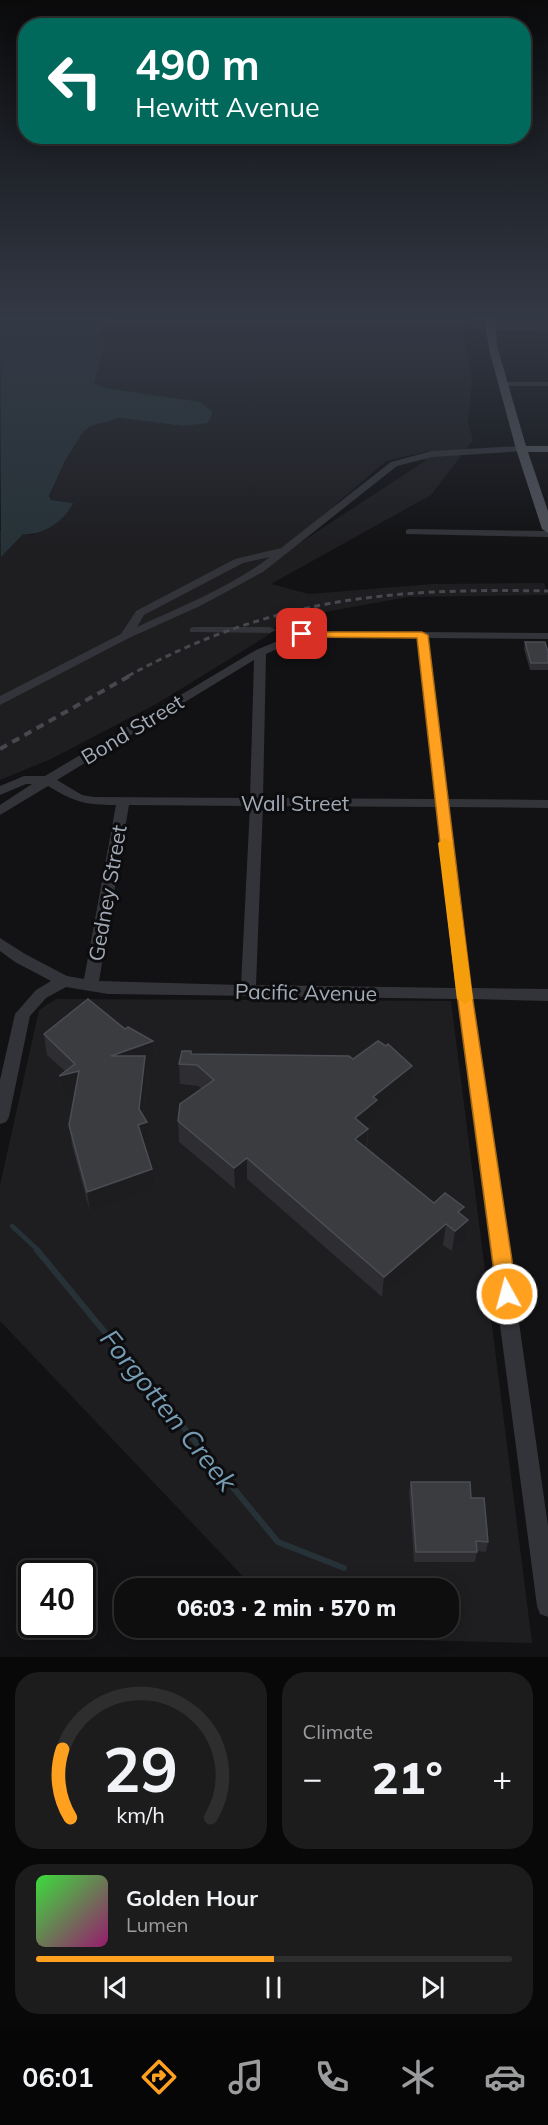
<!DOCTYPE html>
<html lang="en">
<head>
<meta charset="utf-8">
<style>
	body { margin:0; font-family:Mulish,sans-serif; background:#1c1c1d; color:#f1f3f6; height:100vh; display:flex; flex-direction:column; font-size:22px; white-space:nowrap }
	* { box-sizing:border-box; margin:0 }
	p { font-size:20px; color:#9b9c9e }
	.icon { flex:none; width:33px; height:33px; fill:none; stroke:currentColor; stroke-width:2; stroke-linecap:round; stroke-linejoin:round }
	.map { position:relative; height:1657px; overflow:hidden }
	.sheet { display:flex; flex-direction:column; gap:15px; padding:15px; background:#080808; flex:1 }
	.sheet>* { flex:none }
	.guide { position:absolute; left:18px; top:18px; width:513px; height:126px; border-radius:24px; box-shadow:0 3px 15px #0003,0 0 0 2px #2e2e2f; background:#00695c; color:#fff; overflow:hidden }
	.speed { position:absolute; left:18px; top:1560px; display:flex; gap:12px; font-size:30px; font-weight:700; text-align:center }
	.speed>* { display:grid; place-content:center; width:78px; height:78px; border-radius:50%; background:#0e0e0f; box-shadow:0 3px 15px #0003,0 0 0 2px #2e2e2f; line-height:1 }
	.speed .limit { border:3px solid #111; border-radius:9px; background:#fff; color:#111 }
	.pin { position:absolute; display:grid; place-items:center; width:51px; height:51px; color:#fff; margin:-26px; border-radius:12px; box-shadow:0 3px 9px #0006 }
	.me { position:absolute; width:66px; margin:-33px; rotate:353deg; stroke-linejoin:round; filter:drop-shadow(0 0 4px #0008) }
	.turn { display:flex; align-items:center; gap:21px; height:126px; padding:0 18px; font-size:27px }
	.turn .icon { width:78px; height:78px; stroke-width:2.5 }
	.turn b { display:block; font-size:42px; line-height:51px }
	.big { font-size:45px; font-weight:800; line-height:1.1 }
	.sheet .tile { flex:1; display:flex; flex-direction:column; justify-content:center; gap:9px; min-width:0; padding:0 21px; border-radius:24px; background:#1c1c1d }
	.sheet .dial { align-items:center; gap:0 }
	.dial svg { height:156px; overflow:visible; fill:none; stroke:#2e2e2f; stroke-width:7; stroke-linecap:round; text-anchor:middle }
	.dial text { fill:#f1f3f6; stroke:none }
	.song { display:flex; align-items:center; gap:18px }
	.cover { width:72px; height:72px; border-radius:9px; background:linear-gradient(135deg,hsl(120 70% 55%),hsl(320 70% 35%)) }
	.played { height:6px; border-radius:3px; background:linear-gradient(90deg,#ffa11f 50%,#2e2e2f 50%) }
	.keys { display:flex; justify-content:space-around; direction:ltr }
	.heat { display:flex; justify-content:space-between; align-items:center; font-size:33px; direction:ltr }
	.sheet .tiles { flex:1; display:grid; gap:15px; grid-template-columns:1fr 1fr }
	.tile:last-child { grid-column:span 2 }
	.trip { position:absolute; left:114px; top:1578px; width:345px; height:60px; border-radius:24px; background:#0e0e0f; box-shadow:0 3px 15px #0003,0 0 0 2px #2e2e2f; font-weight:800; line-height:60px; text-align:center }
	.tabs { display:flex; height:96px; justify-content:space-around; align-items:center; background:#060606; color:#9b9c9e }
	.tabs .icon { width:42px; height:42px }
	.tabs .current { color:#ffa11f }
	.tabs b { font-size:27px; color:#f1f3f6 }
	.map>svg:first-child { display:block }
</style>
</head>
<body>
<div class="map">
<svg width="548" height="1657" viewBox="0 0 548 1657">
	<rect width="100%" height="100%" fill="#121214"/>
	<path fill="#1e1e21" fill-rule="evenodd" d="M85,316h377l10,67 -4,39 5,18 -42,55 -160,89 38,10 123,-10 112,-1 4,12 -140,2 -128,23 -10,14 -112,69 -107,56 -51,21v-250l33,5 39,-32 -21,-3 -2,-4 16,-35 18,-29 8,-6 29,-8 63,8 25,-4 5,-10 -6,-5 -101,-19 -12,-5zM428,451l-3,10 -159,104 120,-104z
		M56,999l395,2 81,642 -232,-6 -9,-9h157v-40h-194l-254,-267v-136l39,-175z"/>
	<path fill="#273238" d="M0,316h112l-2,5 -7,1 -7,21 9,1 -11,39 12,5 94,14 13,10 -5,11 -25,3 -63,-8 -29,8 -8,6 -18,29 -16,35 2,4 22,3c-8,18 -31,33 -50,31l-22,23z"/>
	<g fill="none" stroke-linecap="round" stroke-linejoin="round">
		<path stroke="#273238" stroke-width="4.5" d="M12,1226l27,25"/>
		<path stroke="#273238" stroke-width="6" d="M37,1250l241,292 66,26"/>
		<path fill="#333439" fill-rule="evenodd" d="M471,316h8l-1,7 5,2 65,2v4l-66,-2 -11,-3z
			M500,382h48v4h-48z
			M521,446l4,3 -1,2 -92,6 -35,9 -134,106 -63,34 -71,32 -129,67v-9l121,-62 15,-23 99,-52 46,-11 110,-86 41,-11zM270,557c-39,30 -88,49 -133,70l7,-12 99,-52z
			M409,529l139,2v6l-142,-3v-4z
			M194,627h76l6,3 -6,3 -80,-1v-4z
			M302,631l246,2v6l-120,-1 20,161 100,1v8l-99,-1 22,181 77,1v12l-75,-2 75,527v91l-8,-3 -3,-8 -80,-607 -349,-5 -42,-7 -20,11 -16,18 -21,101 -3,5 -6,2v-44l15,-66 21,-24 15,-9 -36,-19 -15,-11v-13l25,16 42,22 17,3 32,-174c-32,0 -41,-3 -68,-19l-48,29v-10l32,-21h-6l-26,11v-9l24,-10h21l211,-126zM304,637l113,1 18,161 -172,-1 3,-144zM254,660l-4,138 -156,-1 -12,-2 -25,-15zM129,805l121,1 -9,179 -142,-4zM263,806l173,1 20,181 -200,-3z"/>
		<path fill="#4f5158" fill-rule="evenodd" d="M486,316h9l2,30 29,100h22v6h-20l20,59v22l-6,-4 -26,-80 -26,-96 -4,-22z"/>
		<path stroke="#46484e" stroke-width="3" stroke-dasharray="6 4.5" stroke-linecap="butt" d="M128,676c144,-78 259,-88 420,-85"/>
		<path stroke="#46484e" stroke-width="4" stroke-dasharray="8 6" stroke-linecap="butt" d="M0,749l131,-74"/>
	</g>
	<path fill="#2e2e32" d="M525,642l23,10v18h-18l-6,-21z
		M125,1029l28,12 2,20 -9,4 1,11 -4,39 6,28 -5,1 10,46 -64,22 -18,-67 -3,-20 6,-32 -13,3 -3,-20 6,-5 -18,-16 -3,-21z
		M191,1054l162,5 57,27 -34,28v6l-9,8 1,1 -1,19 67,55 29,13 2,24 -13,11 -9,-6 -61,52 -135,-118 -12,10 -56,-47 -1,-21 24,-32 -4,-3 -18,-2 -1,-20z
		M411,1482l60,16 17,44 -2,10 -9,-1 -2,11h-61l-5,-70z"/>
	<path fill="#1d1d20" d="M153,1041l2,20 -9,4 1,11 -5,48 5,-2 2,21 -9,2 -2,-20 -27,-69z
		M412,1066l-2,20 -34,28v6l-22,18 1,-20 18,-21z
		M79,1071l3,21 -20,4 -3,-20z
		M368,1129l-2,20 -11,-10z
		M247,1158v21l-12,10 -1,-21z
		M152,1169l2,21 -64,22 -3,-20z
		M464,1207l-3,18 7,-5 -3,20 -13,11 6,-39z
		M446,1224l-3,21 -61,52 2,-20z"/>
	<path fill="#3a3c40" stroke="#4a4d53" stroke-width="1.5" d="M525,642h20l3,10v11h-17z
		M88,999l37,30 3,-2 25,14 -42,15h34l-6,53 8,13 -9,3 14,44 -65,23 -18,-67 10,-54 -20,5 16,-12 -31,-30z
		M378,1041l8,5 2,-2 24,22 -39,31 4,3 -22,18 13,11 -13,10 79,64 11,-10 19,14 -6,5 10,8 -13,11 -9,-7 -62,53 -137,-119 -13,10 -56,-47 2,-17 34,-24 -17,-15 -18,-1 3,-13h9v3l158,2 4,3z
		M411,1482h59l1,16h13l4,44 -12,-1 1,11h-61z"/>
	<linearGradient id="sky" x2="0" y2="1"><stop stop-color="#0a0a0b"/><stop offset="0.58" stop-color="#333945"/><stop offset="1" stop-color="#333945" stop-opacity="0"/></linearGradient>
	<rect width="548" height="548" fill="url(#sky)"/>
	<path fill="#ffa11f" stroke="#a66914" stroke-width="1.5" d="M298,632h124l6,3 44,359 45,300 -3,7 -7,2 -7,-2 -3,-7 -40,-300 -40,-356 -115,-1 -4,-1z"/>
	<path fill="#f59e0b" d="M445,838l7,5 21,156 -8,5 -8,-5 -19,-156z"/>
	<g text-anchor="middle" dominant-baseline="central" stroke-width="6" stroke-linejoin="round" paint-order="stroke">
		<g font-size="21" fill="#a2aab6" stroke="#0d0d0f">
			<text transform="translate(132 729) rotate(-31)">Bond Street</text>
			<text x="295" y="803">Wall Street</text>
			<text transform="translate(107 893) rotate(-80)">Gedney Street</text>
			<text transform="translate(306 992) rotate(1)">Pacific Avenue</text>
		</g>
		<g font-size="27" font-style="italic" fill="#769cb4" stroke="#0d0d0f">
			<text transform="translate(169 1410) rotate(51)">Forgotten Creek</text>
		</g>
	</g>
</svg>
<div class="speed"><div class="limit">40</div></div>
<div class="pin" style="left:302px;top:634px;background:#d93025"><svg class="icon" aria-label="arrive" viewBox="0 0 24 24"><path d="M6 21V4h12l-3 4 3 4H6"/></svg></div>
<svg class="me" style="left:507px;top:1294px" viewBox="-20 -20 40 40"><circle r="17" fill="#ffa11f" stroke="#fff" stroke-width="3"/><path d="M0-11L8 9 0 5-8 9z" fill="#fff"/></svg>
<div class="trip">06:03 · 2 min · 570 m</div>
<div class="guide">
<div class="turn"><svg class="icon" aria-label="left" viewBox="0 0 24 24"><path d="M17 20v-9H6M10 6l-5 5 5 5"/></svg><div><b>490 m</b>Hewitt Avenue</div></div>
</div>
</div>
<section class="sheet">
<div class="tiles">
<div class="tile dial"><svg viewBox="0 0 100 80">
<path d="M14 69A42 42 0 1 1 86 69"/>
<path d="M14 69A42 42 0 0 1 10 34" stroke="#ffa11f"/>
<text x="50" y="56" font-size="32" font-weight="700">29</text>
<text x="50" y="72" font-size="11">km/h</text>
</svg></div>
<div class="tile"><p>Climate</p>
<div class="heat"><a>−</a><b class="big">21°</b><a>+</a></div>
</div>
<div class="tile">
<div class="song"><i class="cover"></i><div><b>Golden Hour</b><p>Lumen</p></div></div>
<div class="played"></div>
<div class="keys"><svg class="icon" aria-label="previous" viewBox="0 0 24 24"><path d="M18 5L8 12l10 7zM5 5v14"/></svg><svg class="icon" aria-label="pause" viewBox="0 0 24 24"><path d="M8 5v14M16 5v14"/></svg><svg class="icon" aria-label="next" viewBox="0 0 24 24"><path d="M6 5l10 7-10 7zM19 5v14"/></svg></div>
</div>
</div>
</section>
<nav class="tabs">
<b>06:01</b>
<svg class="icon current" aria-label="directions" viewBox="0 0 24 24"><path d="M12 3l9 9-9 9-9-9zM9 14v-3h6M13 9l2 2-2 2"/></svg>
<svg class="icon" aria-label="music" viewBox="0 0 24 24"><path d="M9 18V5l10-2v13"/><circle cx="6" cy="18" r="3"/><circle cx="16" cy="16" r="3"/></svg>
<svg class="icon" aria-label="phone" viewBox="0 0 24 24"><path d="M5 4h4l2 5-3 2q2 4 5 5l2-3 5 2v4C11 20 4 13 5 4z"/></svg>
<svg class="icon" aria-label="climate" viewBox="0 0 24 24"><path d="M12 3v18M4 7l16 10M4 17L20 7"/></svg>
<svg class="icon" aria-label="car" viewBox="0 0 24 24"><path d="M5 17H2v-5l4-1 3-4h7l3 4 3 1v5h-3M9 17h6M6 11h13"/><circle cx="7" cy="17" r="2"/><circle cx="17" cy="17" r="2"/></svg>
</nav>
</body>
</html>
